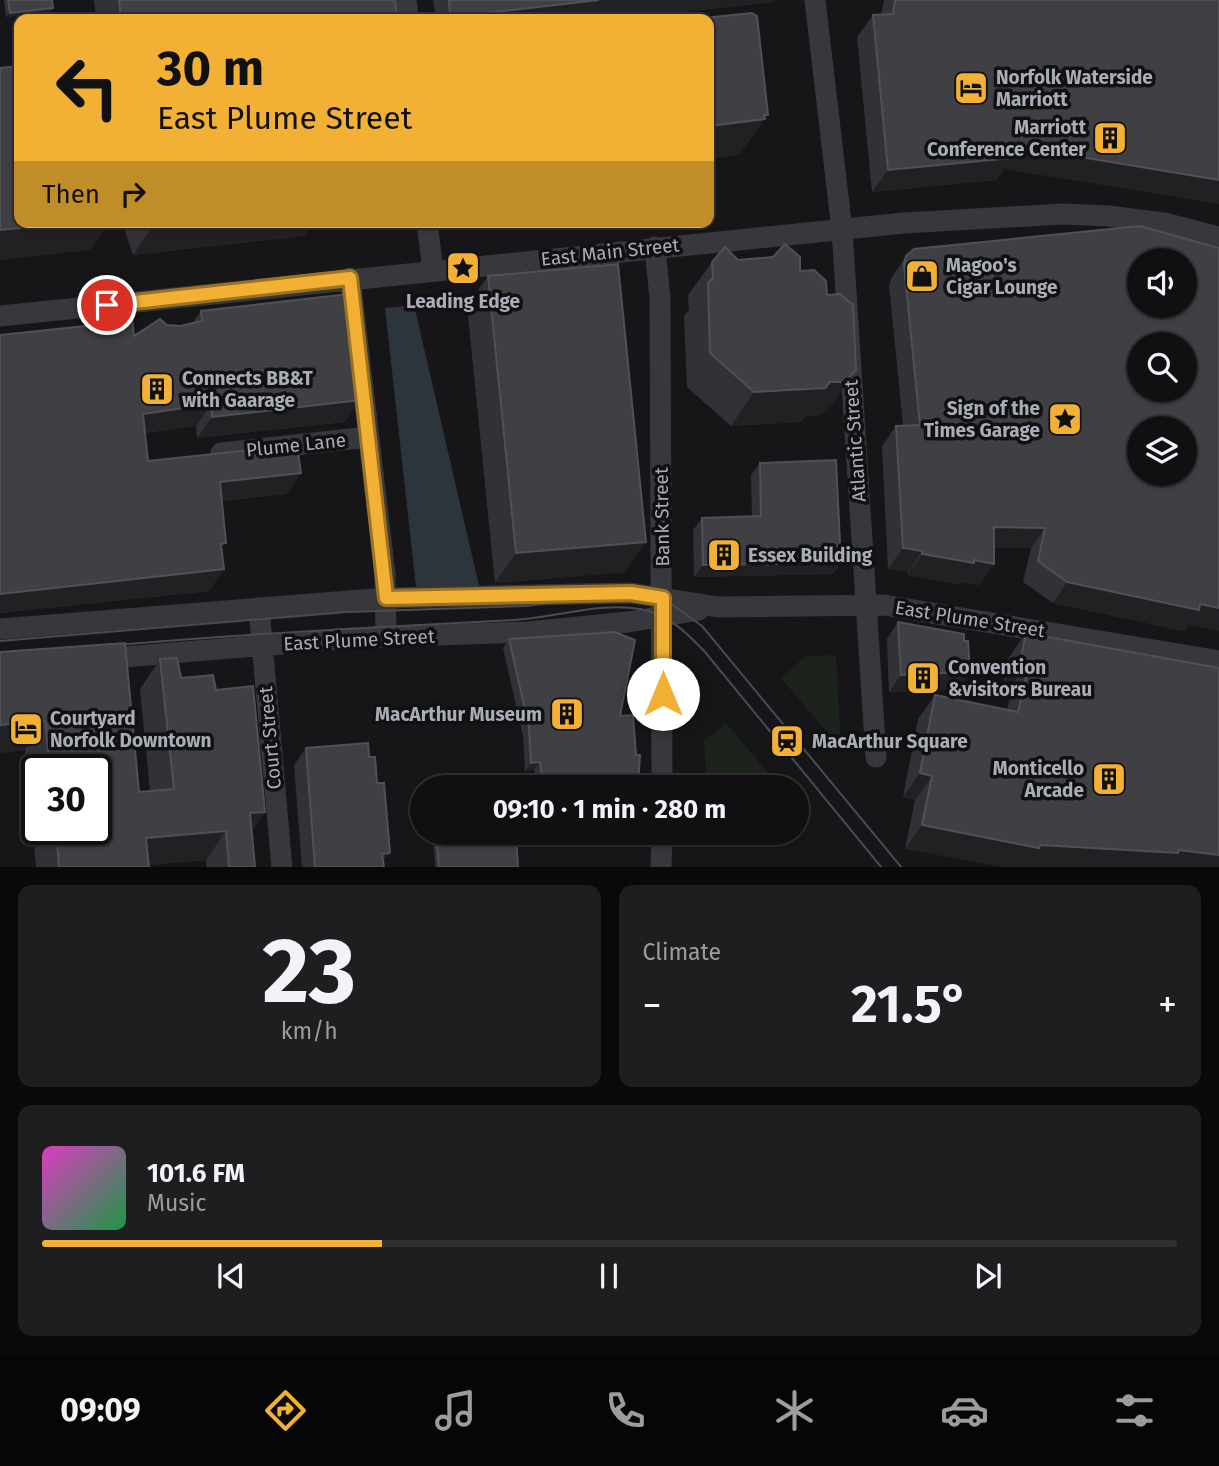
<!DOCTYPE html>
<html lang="en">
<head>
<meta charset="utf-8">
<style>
	body { margin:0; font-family:"Fira Sans",sans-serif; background:#1e1e20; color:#f1f3f6; height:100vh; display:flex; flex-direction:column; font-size:26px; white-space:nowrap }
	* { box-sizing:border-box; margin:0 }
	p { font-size:23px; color:#9c9d9f }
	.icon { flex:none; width:38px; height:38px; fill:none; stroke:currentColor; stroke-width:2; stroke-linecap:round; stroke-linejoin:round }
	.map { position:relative; height:867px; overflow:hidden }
	.side { display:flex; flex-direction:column; gap:18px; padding:18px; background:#09090a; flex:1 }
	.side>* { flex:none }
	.guide { position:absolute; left:14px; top:14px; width:700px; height:214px; border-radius:14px; box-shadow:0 2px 5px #0004,0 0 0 2px #303032; background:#f2b134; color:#111; overflow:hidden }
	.controls { position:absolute; left:1127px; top:248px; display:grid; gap:14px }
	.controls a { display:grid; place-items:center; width:70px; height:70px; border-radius:50%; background:#101012; box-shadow:0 2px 5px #0004,0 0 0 2px #303032; font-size:35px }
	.speed { position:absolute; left:21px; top:754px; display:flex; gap:14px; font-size:35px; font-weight:700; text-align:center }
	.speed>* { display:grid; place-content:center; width:91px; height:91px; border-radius:50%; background:#101012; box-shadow:0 2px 5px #0004,0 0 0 2px #303032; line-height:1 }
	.speed .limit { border:4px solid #111; border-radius:10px; background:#fff; color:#111 }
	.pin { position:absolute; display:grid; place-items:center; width:60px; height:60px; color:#fff; margin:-30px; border:4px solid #fff; border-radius:50%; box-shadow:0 2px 7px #0007 }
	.me { position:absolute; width:77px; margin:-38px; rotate:0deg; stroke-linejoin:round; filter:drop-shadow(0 0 5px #0008) }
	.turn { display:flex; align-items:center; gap:24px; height:147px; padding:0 28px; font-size:32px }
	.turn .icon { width:91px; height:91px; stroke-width:2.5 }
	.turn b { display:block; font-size:49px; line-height:60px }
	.then { display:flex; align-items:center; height:66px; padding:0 28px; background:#0003; gap:14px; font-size:26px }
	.big { font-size:52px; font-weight:700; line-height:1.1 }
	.side .widget { flex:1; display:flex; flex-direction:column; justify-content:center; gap:10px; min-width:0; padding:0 24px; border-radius:14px; background:#1e1e20 }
	.side .dial { align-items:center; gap:0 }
	.dial b { font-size:91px; line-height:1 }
	.song { display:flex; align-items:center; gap:21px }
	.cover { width:84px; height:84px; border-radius:10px; background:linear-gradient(135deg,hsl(310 70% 55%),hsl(140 70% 35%)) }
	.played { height:7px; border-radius:4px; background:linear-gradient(90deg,#f2b134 30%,#303032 30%) }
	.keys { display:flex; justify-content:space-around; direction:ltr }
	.heat { display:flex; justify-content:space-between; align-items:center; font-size:38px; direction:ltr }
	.side .tiles { flex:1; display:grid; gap:18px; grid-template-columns:1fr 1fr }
	.widget:last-child { grid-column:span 2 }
	.trip { position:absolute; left:410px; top:775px; width:399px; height:70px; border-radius:35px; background:#101012; box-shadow:0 2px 5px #0004,0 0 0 2px #303032; font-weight:700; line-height:70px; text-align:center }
	.menu { display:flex; height:112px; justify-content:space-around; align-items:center; background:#060607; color:#9c9d9f }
	.menu .icon { width:49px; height:49px }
	.menu .active { color:#f2b134 }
	.menu b { font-size:32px; color:#f1f3f6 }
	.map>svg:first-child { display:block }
</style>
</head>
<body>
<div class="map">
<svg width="1219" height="868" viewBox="0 0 1219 868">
	<rect width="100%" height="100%" fill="#161618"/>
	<path fill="#1c231d" d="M836,655l5,94 -60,-71 25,-22z
		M726,723l54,64h-73l-3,-46z"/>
	<path fill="#2c353c" d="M414,305l66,285 -64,-3 -31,-279z"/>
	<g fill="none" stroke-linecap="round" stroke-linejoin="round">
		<path stroke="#37383d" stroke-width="21" d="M406,0l2,19
			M815,0l27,230 34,527
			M427,222l6,49
			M655,247l5,51 2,490
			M350,278l35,296 1,63
			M0,316l904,-93 159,-9 45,2 56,7 55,14
			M221,453l148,-16
			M259,608l23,260
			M0,629l386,-31 245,-5 87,14 166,-2 335,56
			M100,659l252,-21 176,-6 100,-10 71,-12
			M661,868l1,-35"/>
		<path stroke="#4a4c52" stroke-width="2" d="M0,641l347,-29 179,-6 106,-14 31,6 39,28 200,242
			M105,646c136,-12 272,-19 408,-26 41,-2 86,-18 127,-11 28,5 46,23 65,43l177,216"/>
	</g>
	<path fill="#323236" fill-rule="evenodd" d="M4,0h48l1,8 -3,4 -44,5z
		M94,0h301l2,19h-301z
		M433,0h342l-1,2 -157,17h-185v-4l3,-4z
		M884,0h335l-215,169 -8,11 -124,12 -15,-155 16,-22 8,-1z
		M122,222h192l-10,14 -171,19z
		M906,256l282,369 -4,6 -131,-28 -30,-21 8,-34h-37v16l-15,21 -18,-3 -2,2 -52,-9 1,-3 -20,-3 -6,-123 14,-20 7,-1 -14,-140 3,-8z
		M738,260l62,11 33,133 -12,11 -15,1 -5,6 -70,4 -44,-39 -3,-71 5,-6 -1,-15 24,-33z
		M488,276l137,296 -130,11 -28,-277z
		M201,311l159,89 -15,22 -148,16 -1,-12 -51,7 3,28 153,12 -15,21 -64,7 -1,49 3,19 -15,22 -209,22 101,-289 3,-4 30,16 33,-11 13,1 12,-3z
		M760,463l81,100 -8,11 -139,3 -1,-47 9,-12 50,-1 -1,-42z
		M898,622l66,19 6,31 -12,17 -69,3 -2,-53z
		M1026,633l193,35 -314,181 10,-49 -12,-3 15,-78 17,-24 72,15 6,-26 -9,-2 5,-25z
		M509,639l111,77 17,72h-100l-3,-18 -9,1 -2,-35 -20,-88z
		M0,652l139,140 11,-1 -10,-102 20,-30 21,19 35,12 49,122 -13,19 3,36h-49v-7l-57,5v2h-113l-11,-117 -25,3zM37,770h59v60h-59z
		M306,748l63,9 15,110h-82l-8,-102z
		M433,833h83l2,34h-83z"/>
	<path fill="#212124" d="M599,0h176l-1,2 -157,17h-169l2,-2z
		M53,8l-3,4 -44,5 4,-4z
		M768,115l-29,40 -30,4v-33z
		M1009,145l210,35v24l-215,-35 -8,11 -124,12 16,-22z
		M77,222h33l-20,28 -90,10v-30z
		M161,222h153l-10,14 -171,19 22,-32z
		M856,370l-23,34 -12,11 -15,1 -5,6 -70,4 23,-34 76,-10z
		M360,400l-15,22 -148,16 15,-21z
		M211,404l-15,22 -68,9 15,-21z
		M301,473l-15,21 -81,9 15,-21z
		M994,527l51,1 -14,20h-51z
		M646,542l-21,30 -130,11 21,-30z
		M903,548l19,3 -14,21 -20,-3z
		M922,554l52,6 20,4 -15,21 -18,-3 -2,2 -52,-9z
		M841,563l-8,11 -139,3 9,-12z
		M224,569l-15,22 -209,22v-19z
		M1067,582l152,26v23l-31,-6 -4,6 -131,-28z
		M1021,658l9,2 -17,24 -9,-2z
		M970,672l-12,17 -69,3 12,-17z
		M45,721l-20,29 -25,3v-28z
		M540,762l-6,8 -9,1 6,-8z
		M920,773l12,3 -17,24 -12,-3z
		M265,812l-20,29 5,-28z
		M922,825l118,20 139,5 40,5v12h-218l-96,-18z
		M226,831l-20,29 -80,7 20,-29z
		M390,853l-10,14 2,-13z"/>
	<path fill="#3f3f44" stroke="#4f5156" stroke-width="2" fill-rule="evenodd" d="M8,0h44l1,8 -43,5z
		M119,0h276l2,19h-276z
		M449,0h150l-149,17z
		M895,0h324v180l-210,-35 2,13 -123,12 -15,-155 20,-1z
		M752,13l5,3 11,99h-4l1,4 -56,7v-107h-15z
		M19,66v156h58l-77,8v-162z
		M1140,226l79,22v360l-19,-4 -1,6 -132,-28 -29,-21 7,-33 -51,-1v37l-20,-4v3l-52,-9v-3l-19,-3 -7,-122 24,-1 -16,-160 2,-9 8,-7zM1139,261h46v45h-46zM1139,345h46v45h-46zM1139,429h46v45h-46z
		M785,244l15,13v14l14,-1 12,11 1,14 13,-1 13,11 3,65 -11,12h-15l-5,6 -71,4 -44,-39 -2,-70 5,-5 -1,-16 13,-15 13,13 35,-3z
		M618,264l28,278 -130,11 -28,-277z
		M348,294l12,106 -148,17 -1,-13 -68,10 5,47 149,-16 4,28 -81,9 6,61 -5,1 3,25 -224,25v-259l104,-11v-4l28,-3 2,19 26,-17 7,6 13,1 22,-5 -1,-10z
		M836,460l5,103 -138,2 -1,-47 59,-2 -1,-53z
		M898,622l66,12v7h4l2,31 -69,3z
		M615,632l20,8 -15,76 13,-1 3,40h4l-2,32 -94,1 -4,-26 -9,1 -2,-36 -20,-88z
		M1026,633l193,35v187l-40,-5 -1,3 -138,-8 -1,3 -117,-23 10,-49 -12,-3 15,-78 83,17 12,-52 -9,-2z
		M125,643l14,149 35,-3 -14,-130 17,-1 4,20 32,-3 3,15 37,-4 12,126 -15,1 5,54h-26l-3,-36 -80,7 3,29h-90l-3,-37h40v-60h-46l-5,-49 -45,4v-73z
		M368,743l1,14h6l2,26h7l6,70 -8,1 2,13h-69l-9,-119z
		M436,833h80l2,34h-79z"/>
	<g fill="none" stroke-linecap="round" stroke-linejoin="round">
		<g stroke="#9d7322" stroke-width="18">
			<path id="route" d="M107,305l243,-27 36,320 245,-5 32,5v96"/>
		</g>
		<use href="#route" stroke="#f2b134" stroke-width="12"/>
	</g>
	<defs>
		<g id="hotel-square" transform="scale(1.75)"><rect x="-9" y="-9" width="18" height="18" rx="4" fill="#f2b134" stroke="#111113"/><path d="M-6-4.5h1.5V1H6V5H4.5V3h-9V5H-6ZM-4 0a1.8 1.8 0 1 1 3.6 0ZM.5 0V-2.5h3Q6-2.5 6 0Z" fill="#111"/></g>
		<g id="building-square" transform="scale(1.75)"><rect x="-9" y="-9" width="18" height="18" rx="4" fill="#f2b134" stroke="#111113"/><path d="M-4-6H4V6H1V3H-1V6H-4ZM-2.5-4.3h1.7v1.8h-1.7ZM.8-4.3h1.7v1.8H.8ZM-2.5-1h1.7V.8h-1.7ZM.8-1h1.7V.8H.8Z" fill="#111"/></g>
		<g id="sight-square" transform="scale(1.75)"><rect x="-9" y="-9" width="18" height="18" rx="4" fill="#f2b134" stroke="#111113"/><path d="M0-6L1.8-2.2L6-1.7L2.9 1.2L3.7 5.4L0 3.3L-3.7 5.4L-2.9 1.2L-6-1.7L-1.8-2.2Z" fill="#111"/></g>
		<g id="shop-square" transform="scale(1.75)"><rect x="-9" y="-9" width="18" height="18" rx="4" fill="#f2b134" stroke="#111113"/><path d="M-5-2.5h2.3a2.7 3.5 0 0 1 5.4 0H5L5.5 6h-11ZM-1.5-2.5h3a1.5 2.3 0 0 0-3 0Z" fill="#111"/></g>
		<g id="station-square" transform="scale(1.75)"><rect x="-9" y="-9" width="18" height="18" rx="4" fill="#f2b134" stroke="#111113"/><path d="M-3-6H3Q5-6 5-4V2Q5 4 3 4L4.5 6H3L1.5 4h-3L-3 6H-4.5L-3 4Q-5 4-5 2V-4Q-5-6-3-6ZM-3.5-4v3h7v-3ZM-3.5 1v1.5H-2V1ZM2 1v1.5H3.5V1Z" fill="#111"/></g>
	</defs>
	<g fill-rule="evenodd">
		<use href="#hotel-square" x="971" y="88"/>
		<use href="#building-square" x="1110" y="138"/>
		<use href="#sight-square" x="463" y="268"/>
		<use href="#shop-square" x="922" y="276"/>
		<use href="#building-square" x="157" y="389"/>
		<use href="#sight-square" x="1065" y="419"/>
		<use href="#building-square" x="724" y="555"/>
		<use href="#building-square" x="923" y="678"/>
		<use href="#building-square" x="567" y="714"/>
		<use href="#hotel-square" x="26" y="729"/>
		<use href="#station-square" x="787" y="741"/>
		<use href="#building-square" x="1109" y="779"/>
	</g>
	<g text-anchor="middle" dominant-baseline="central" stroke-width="7" stroke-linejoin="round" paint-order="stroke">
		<g font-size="19" font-weight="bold" fill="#a8adb8" stroke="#111113" text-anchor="start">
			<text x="996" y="77">Norfolk Waterside<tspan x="996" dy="22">Marriott</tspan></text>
			<text x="1086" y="127" text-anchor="end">Marriott<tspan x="1086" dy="22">Conference Center</tspan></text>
			<text x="946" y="265">Magoo's<tspan x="946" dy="22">Cigar Lounge</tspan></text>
			<text x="463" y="301" text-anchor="middle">Leading Edge</text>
			<text x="182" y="378">Connects BB&amp;T<tspan x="182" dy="22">with Gaarage</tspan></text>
			<text x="1040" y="408" text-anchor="end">Sign of the<tspan x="1040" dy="22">Times Garage</tspan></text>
			<text x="748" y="555">Essex Building</text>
			<text x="948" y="667">Convention<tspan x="948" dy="22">&amp;visitors Bureau</tspan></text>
			<text x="542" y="714" text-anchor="end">MacArthur Museum</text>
			<text x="50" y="718">Courtyard<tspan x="50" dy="22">Norfolk Downtown</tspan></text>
			<text x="812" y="741">MacArthur Square</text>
			<text x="1084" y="768" text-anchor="end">Monticello<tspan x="1084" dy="22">Arcade</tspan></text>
		</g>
		<g font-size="19" fill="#a8adb8" stroke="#111113">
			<text transform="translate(610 252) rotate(-6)">East Main Street</text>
			<text transform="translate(855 441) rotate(-94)">Atlantic Street</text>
			<text transform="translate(296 445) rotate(-6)">Plume Lane</text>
			<text transform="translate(662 517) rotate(-91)">Bank Street</text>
			<text transform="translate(970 619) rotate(9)">East Plume Street</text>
			<text transform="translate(359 640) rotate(-3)">East Plume Street</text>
			<text transform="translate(270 738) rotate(-95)">Court Street</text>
		</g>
	</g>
</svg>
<div class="controls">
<a><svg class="icon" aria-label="sound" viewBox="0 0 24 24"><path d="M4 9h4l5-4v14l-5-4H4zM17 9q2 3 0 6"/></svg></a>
<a><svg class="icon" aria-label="search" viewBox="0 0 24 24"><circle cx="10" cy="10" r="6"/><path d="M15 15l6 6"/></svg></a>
<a><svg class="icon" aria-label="layers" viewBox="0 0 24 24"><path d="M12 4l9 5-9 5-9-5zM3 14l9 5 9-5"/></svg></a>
</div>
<div class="speed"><div class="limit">30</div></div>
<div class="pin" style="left:107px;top:305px;background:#d93025"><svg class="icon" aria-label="arrive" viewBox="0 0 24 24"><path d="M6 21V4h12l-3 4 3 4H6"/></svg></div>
<svg class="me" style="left:663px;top:694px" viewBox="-20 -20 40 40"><circle r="19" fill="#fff"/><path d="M0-13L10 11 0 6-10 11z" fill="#f2b134"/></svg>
<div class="trip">09:10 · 1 min · 280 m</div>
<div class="guide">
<div class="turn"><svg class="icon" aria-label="left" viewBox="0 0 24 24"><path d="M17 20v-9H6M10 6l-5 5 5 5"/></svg><div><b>30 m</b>East Plume Street</div></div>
<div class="then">Then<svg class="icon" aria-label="right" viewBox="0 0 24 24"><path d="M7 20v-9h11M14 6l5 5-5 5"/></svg></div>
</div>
</div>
<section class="side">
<div class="tiles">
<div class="widget dial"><b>23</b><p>km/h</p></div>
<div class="widget"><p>Climate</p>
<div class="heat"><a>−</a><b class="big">21.5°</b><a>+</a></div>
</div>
<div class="widget">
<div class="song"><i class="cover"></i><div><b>101.6 FM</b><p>Music</p></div></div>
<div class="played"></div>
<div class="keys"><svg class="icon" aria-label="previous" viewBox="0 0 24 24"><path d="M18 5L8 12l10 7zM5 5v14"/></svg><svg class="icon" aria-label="pause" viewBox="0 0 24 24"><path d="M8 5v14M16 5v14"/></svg><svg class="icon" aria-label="next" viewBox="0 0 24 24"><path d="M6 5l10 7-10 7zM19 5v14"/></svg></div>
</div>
</div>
</section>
<nav class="menu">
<b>09:09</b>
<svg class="icon active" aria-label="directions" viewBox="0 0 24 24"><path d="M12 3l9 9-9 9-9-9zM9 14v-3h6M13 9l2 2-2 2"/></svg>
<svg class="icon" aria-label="music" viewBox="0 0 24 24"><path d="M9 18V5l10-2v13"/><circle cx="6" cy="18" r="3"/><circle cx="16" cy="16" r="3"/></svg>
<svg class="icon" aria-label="phone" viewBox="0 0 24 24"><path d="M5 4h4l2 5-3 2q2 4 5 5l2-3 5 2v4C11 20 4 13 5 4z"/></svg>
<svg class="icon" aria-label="climate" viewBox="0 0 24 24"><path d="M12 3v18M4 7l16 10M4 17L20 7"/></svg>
<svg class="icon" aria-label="car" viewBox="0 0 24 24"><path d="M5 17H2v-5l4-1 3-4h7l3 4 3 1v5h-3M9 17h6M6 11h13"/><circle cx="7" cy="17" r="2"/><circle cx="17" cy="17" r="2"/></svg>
<svg class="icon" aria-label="filters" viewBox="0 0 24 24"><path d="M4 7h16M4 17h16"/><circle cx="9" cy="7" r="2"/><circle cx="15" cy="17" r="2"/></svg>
</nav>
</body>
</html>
